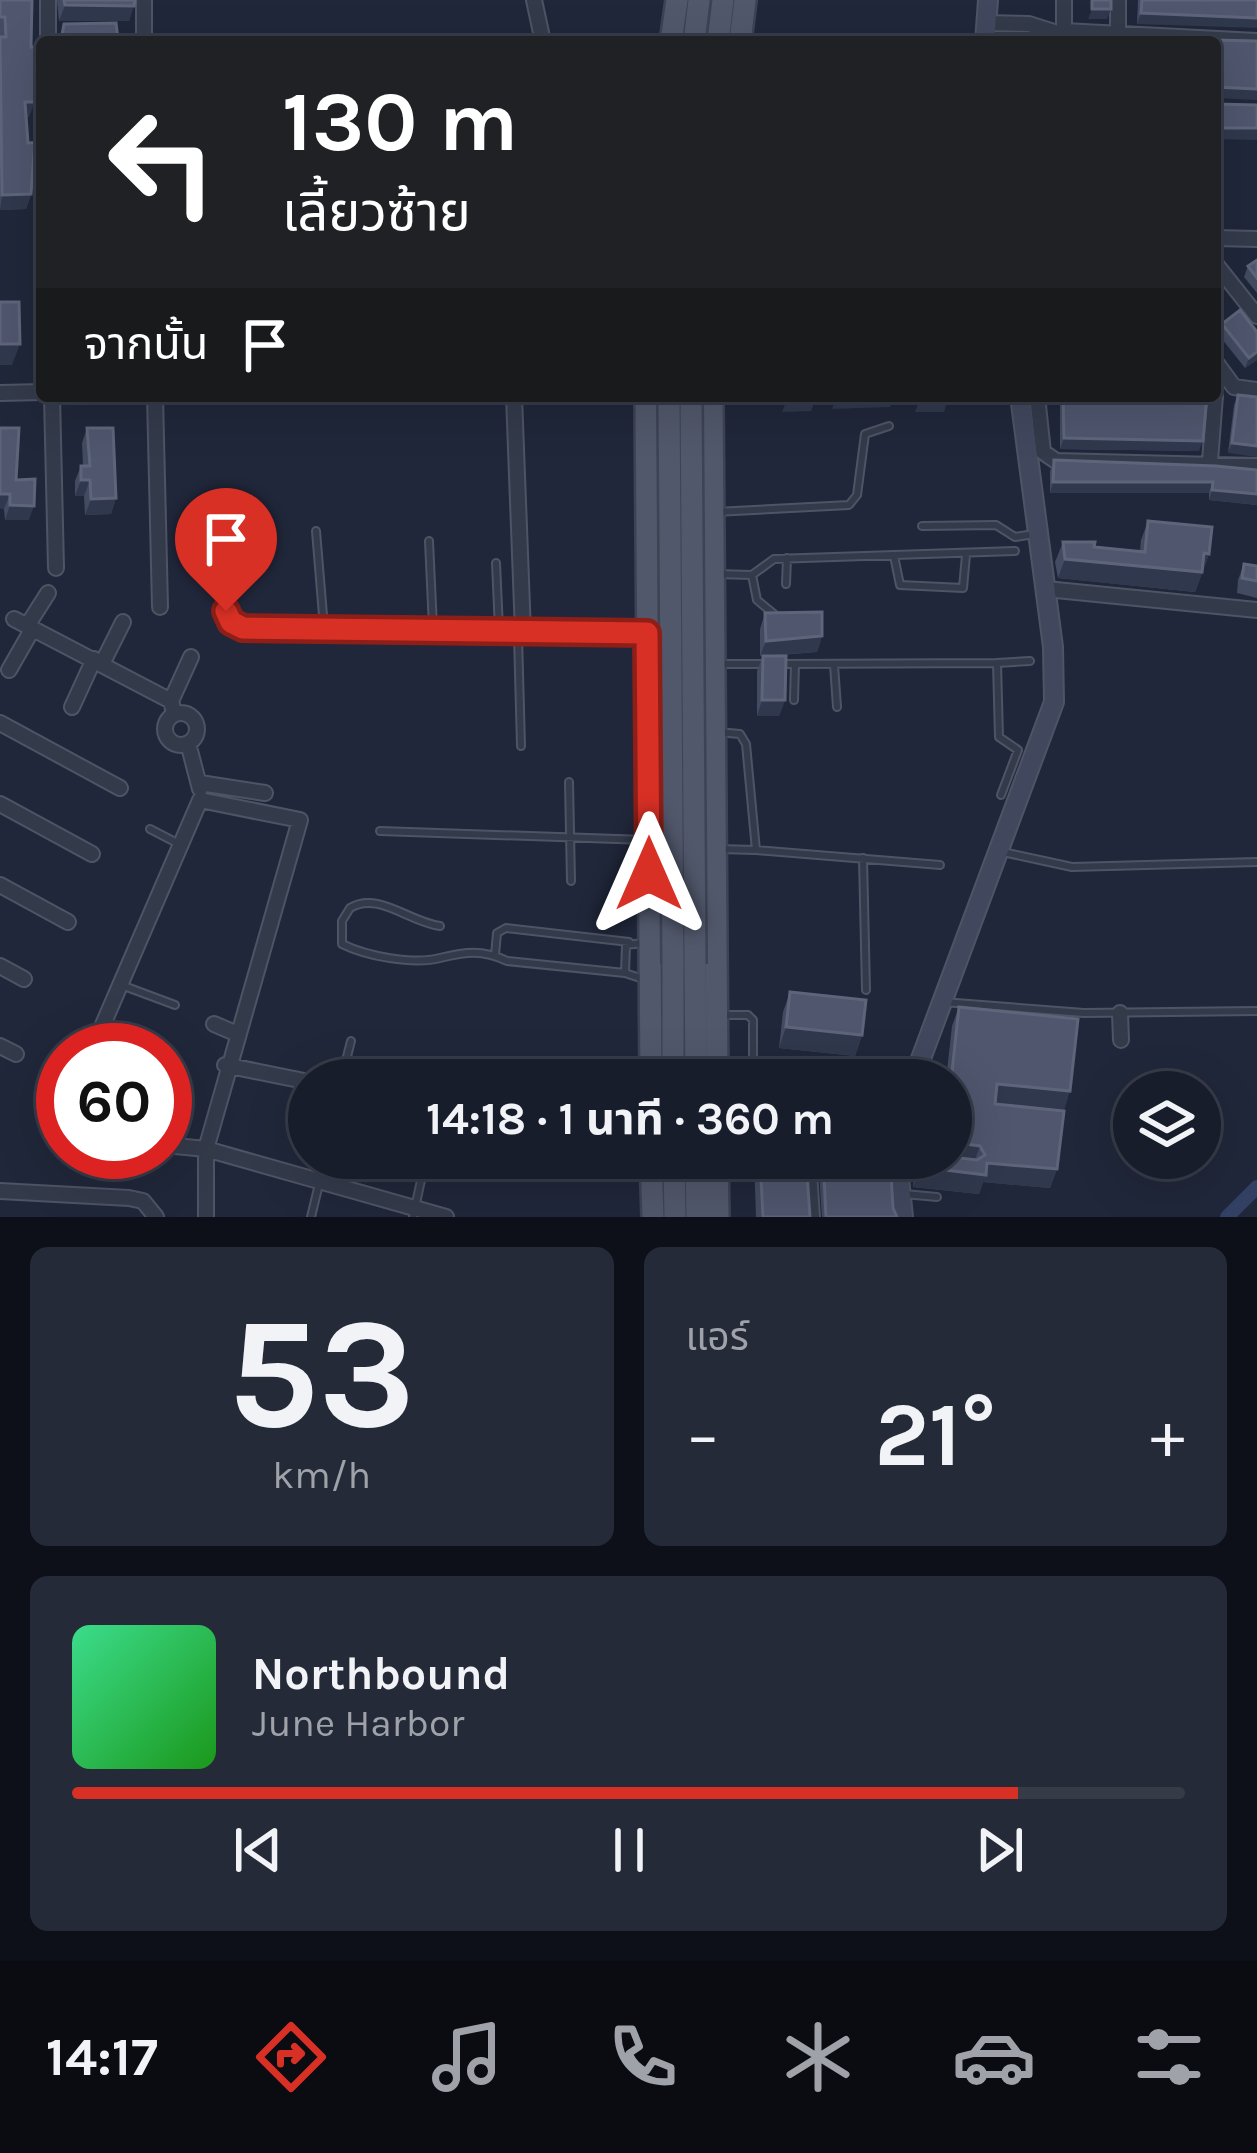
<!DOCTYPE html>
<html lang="th">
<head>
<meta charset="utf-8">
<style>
	body { margin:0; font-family:Karla,"Noto Sans Thai",sans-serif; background:#252a38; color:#f1f3f6; height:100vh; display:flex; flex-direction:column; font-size:45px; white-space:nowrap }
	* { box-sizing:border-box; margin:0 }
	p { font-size:39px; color:#9fa2a9 }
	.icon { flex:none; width:66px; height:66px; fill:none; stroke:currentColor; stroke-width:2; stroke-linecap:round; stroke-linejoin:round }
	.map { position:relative; height:1217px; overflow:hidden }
	.sheet { display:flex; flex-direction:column; gap:30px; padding:30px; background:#0d1018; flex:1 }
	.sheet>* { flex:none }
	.guide { position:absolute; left:36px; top:36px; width:1185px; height:366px; border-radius:12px; box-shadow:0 12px 48px #0002,0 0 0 3px #363b48; background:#202124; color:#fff; overflow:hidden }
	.fabs { position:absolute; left:1113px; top:1071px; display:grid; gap:24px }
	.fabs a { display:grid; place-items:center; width:108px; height:108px; border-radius:50%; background:#181d2c; box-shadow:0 12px 48px #0002,0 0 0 3px #363b48; font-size:60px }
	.speed { position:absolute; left:36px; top:1023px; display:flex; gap:24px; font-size:60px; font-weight:700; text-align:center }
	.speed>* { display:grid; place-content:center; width:156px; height:156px; border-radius:50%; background:#181d2c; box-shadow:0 12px 48px #0002,0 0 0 3px #363b48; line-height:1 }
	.speed .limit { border:18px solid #d22; background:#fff; color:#111 }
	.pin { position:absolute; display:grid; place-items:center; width:102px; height:102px; color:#fff; margin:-123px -51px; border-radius:50% 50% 50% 0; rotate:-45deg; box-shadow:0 0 12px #0007 }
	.pin .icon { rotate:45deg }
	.me { position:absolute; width:132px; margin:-66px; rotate:0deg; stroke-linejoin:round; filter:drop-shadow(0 0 9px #0008) }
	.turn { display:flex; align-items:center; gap:42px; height:252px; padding:0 48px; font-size:54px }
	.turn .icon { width:156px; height:156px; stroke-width:2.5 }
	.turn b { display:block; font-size:84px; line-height:102px }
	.then { display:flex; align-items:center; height:114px; padding:0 48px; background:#0003; gap:24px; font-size:45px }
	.big { font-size:90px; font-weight:700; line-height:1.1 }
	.sheet .widget { flex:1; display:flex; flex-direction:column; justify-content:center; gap:18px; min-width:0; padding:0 42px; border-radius:18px; background:#252a38 }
	.sheet .dial { align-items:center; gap:0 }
	.dial b { font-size:156px; line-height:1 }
	.song { display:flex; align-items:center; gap:36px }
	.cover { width:144px; height:144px; border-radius:18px; background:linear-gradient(135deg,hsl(150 70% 55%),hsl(120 70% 35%)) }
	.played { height:12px; border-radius:6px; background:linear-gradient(90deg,#d93025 85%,#363b48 85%) }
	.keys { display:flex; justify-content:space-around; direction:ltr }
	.heat { display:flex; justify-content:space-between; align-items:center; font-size:66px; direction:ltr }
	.sheet .tiles { flex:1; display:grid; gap:30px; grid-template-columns:1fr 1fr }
	.widget:last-child { grid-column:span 2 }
	.trip { position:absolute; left:288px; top:1059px; width:684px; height:120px; border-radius:60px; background:#181d2c; box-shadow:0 12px 48px #0002,0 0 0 3px #363b48; font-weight:700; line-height:120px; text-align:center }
	.menu { display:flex; height:192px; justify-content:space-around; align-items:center; background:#0a0c12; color:#9fa2a9 }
	.menu .icon { width:84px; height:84px }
	.menu .current { color:#d93025 }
	.menu b { font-size:54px; color:#f1f3f6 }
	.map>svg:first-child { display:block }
</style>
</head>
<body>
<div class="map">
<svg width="1257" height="1217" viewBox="0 0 1257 1217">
	<rect width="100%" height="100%" fill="#20273a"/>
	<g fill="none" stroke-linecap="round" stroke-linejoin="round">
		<path stroke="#324063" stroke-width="14" d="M1227,1217l30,-30"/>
		<g stroke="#4e5465" stroke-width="10">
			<path id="lane" d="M743,42h161
				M715,512l134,-7 8,-10 8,-61 24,-8
				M922,526l74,-1 19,12 19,-3
				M316,531l8,96
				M429,541l4,86
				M894,556l6,29 63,3 3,-33
				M496,563l3,66
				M716,574l36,1 22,-16 241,-8
				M752,575l5,25 17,14
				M786,584l1,-26
				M518,636l3,110
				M997,663l33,-2
				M722,664h41
				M782,664l215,-1 2,74 19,13 -17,45
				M834,665l3,42
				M794,700l1,-36
				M717,732l23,2 6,10 10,106 -38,-1
				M569,782l2,99
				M150,829l29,15
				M380,831l266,9
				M756,850l184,15
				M1003,852l69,15 185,-5
				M863,858l3,132
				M440,926c-31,-4 -62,-35 -90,-18l-8,13v23c24,12 71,21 98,14 25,-6 42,-9 67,3l118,12
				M643,943l-17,2 -1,28 21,7
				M495,955l2,-22 9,-5 123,14
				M124,986l51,19
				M943,1002l141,11 173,-2
				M720,1015h28l5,5v44l-31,6
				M753,1064l20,3
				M864,1077l18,1
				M341,1080l10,-39
				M904,1194l33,3
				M311,1217l9,-37
				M413,1217l12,-55"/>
		</g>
		<g stroke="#4e5465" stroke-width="18">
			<path id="street" d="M48,0v42
				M144,0v42
				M534,0l9,42
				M986,23l43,1 25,8
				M1064,31v-31
				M985,39h45l34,-8 193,10
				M1118,42v-42
				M1215,238l42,1
				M1215,263l42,53
				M1215,361l19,26 23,3
				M0,393l42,-1
				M52,396l4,172
				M155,396l5,211
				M514,396l9,237
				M1037,396l6,56 13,9 201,5
				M1210,461l5,-65
				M229,546c-3,26 -15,69 14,82l404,5
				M1046,589l211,21
				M14,619l157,82 3,12
				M27,626l21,-33
				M102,664l21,-42
				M9,670l24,-42
				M171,701l20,-44
				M72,707l22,-48
				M165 729a16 16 0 1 1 32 0a16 16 0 1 1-32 0Z
				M0,723l120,65
				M188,743l12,46
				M200,783l65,10
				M0,804l92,50
				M0,885l68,37
				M0,966l24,13
				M1120,1013l1,27
				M214,1024l21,9
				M0,1046l16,8
				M92,1050l108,-250 100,20 -94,329v68
				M225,1065l84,17
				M63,1125v4
				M165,1145l41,4 240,68
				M808,1158l4,59
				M0,1191l129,7 14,3 13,16"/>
		</g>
		<g stroke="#4e5465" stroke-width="22">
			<path id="secondary" d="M985,42l3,-42
				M913,1080l141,-378 -1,-55 -33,-251
				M897,1158l6,59"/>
		</g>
		<g stroke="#3d4354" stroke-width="26">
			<path id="primary" d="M671,42l6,-42
				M694,42l5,-42
				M718,42l5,-42
				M740,42l5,-42
				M646,396l5,684
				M712,396l5,684
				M673,964v116
				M695,964l1,116
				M651,1158l2,59
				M674,1158l1,59
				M696,1158l1,59
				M717,1158l1,59"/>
		</g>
		<use href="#lane" stroke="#333a4a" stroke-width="6"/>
		<use href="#street" stroke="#333a4a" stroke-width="14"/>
		<use href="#secondary" stroke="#41485e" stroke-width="18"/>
		<use href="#primary" stroke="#51586b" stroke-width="21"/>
		<g stroke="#3d4354" stroke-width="26" stroke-linecap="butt">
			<path id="primary-bridge" d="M669,396l4,568
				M691,396l4,568"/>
		</g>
		<use href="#primary-bridge" stroke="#51586b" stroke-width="21"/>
	</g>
	<path fill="#434b62" d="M0,0l29,117h-3l2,26 14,-1v12l-5,13 -4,1 -2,26 -5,15 -26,1z
		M57,0h78l-6,21h-70z
		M1138,0h119l-120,24z
		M1257,260v33l-13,-16 4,-11z
		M1222,324l35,36 -12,8 -27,-34z
		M1238,395l19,2 -29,56 6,-48z
		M1060,396h147l-8,55 -139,-2z
		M87,428l29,70 -5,16 -26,1 -1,-19h-9v-15l6,-15h2l-1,-23z
		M1054,460l203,10v35l-48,-5v-7h-159v-22z
		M16,480l13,40h-24l-1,-11 -4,-1z
		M1148,521l61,33 -14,38 -137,-14 -3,-16 8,-20 77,9 1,-11z
		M1244,564l13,2v32l-20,-5 1,-13z
		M765,613l57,23 -5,16 -49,4 17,44 -6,16h-22v-45l6,-15h-3v-27z
		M790,992l72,43 -7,21 -76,-8 4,-36z
		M959,1007l105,104 -7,58 -7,19 -67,-6 -4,12 -66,-7 1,-14 5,-15h-2h34l-5,-78 6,-54z
		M754,1158h52l4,59h-54z
		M818,1158h72l3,50 4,9h-75z"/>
	<path fill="#30384d" d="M65,5l69,1 -5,15h-70z
		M1092,9h19l-4,10h-19z
		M1141,13l116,5v10l-120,-4z
		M1215,87l42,2v11l-42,-2z
		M25,102h10l-6,15h-9z
		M1215,128h42v12l-42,-1z
		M34,153h8l-5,14 -8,1z
		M31,194l-5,15 -26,1 2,-15z
		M0,344h20l-8,21h-12z
		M1257,352v8l-12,8 4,-10z
		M837,396h57l-4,11 -58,2z
		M815,401l-4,10 -29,1 4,-10z
		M919,401l28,1 -3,10h-29z
		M1064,438l139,3 -4,10 -139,-2z
		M1232,443l25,3v11l-29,-4z
		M81,480h9l-6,16h-9z
		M1053,482h160l-4,11h-159z
		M1212,490l45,4v11l-48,-5z
		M0,494h10l-6,15 -4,-1z
		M116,498l-5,16 -26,1 6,-16z
		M10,505l24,1 -5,14h-24z
		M1209,554l-14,38 -137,-14 7,-19z
		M822,636l-5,16 -57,4 6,-15z
		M762,700h23l-6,16h-22z
		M786,1027l76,8 -7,21 -76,-8z
		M997,1084l73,7 -6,20 -74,-8z
		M951,1142l29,4 -7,19 -22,-7z
		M987,1163l70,6 -7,19 -67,-6 -4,12 -66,-7 7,-20z"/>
	<path fill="#4f566d" stroke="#5e657b" stroke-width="3" d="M0,0h32l-1,47h7v26l-3,29h-10l3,41 14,-1v11h-8l-3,41 -29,1 -2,-158h6l-1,-20h-5z
		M64,0h71l-1,6 -69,-1z
		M1092,0h19v9h-19z
		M1142,0h115v18l-116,-5z
		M116,23l2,16h-18v3l-39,-2 3,-16z
		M1109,37l-1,5h-109v-2z
		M222,39v3h-59v-1z
		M1170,39l87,2v48l-42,-2v-45h-45z
		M1215,104l42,1v23h-42z
		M1257,260v18l-9,-12z
		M0,302h19l1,42h-20z
		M1240,310l17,22v20l-8,6 -27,-34z
		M1238,395l19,2v49l-25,-3z
		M786,396h29v5l-29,1z
		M919,396h29l-1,6 -28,-1z
		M1063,396h144l-4,45 -139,-3z
		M0,428h19l-3,52 19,-1 -1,27 -24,-1v-11h-10z
		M87,428h26l3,70 -25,1 -1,-19h-9v-14h9z
		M1054,460l162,6 41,4v24l-45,-4 1,-8h-160z
		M1148,521l64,6 -3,27 -5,-1 -2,19 -137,-13 -2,-17h32l-1,5 51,5z
		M1244,564l13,2v15l-15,-3z
		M822,612v24l-56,5 -1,-28z
		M763,656h23l-1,44h-23z
		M790,992l76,8 -4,35 -76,-8z
		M959,1007l119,12 -8,72 -73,-7 -2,20 69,7 -7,58 -70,-6 -1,12 -66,-8 1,-9 30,-1 26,3 8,-5 -5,-9 -29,-4v-61z
		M770,1063l97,14 -1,3h-99z
		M760,1158h46l4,59h-47z
		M823,1158h67l3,50 4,9h-71z"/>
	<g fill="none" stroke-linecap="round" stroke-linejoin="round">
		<g stroke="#8d1f18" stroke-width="30">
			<path id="route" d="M226,611l5,11 12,6 404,5 2,241"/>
		</g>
		<use href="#route" stroke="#d93025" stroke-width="21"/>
	</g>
</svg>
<div class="fabs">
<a><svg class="icon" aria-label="layers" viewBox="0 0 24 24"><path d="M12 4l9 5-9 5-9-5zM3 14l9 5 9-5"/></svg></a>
</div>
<div class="speed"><div class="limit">60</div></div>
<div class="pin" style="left:226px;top:611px;background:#d93025"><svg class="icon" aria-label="arrive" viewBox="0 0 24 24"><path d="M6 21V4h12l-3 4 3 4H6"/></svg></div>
<svg class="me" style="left:649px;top:874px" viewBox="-20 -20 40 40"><path d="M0-17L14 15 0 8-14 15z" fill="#d93025" stroke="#fff" stroke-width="4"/></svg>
<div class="trip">14:18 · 1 นาที · 360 m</div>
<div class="guide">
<div class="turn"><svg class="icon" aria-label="left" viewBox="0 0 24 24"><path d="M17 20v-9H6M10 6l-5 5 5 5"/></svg><div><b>130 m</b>เลี้ยวซ้าย</div></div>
<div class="then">จากนั้น<svg class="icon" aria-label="arrive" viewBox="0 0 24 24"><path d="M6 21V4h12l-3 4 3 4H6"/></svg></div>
</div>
</div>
<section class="sheet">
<div class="tiles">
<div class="widget dial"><b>53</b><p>km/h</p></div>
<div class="widget"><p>แอร์</p>
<div class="heat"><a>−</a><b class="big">21°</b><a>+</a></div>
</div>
<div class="widget">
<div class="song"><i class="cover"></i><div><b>Northbound</b><p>June Harbor</p></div></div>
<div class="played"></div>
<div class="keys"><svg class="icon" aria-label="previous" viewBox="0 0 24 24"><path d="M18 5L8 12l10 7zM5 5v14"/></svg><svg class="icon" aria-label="pause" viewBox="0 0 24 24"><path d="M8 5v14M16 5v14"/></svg><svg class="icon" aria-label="next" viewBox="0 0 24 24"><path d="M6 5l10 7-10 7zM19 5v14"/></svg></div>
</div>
</div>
</section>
<nav class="menu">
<b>14:17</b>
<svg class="icon current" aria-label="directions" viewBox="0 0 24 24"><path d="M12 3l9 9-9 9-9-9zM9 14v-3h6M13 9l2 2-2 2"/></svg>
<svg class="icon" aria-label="music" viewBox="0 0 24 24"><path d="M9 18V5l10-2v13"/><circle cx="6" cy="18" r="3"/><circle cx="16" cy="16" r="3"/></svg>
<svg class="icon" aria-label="phone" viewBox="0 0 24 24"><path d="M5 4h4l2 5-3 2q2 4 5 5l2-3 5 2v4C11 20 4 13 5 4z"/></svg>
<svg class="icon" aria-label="climate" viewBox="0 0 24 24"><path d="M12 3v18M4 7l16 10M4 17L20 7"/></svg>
<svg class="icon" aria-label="car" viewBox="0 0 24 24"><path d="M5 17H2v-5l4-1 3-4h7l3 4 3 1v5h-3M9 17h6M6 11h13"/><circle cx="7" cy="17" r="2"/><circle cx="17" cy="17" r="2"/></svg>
<svg class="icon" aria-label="filters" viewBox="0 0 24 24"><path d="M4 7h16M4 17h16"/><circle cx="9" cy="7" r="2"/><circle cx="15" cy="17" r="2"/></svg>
</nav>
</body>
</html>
